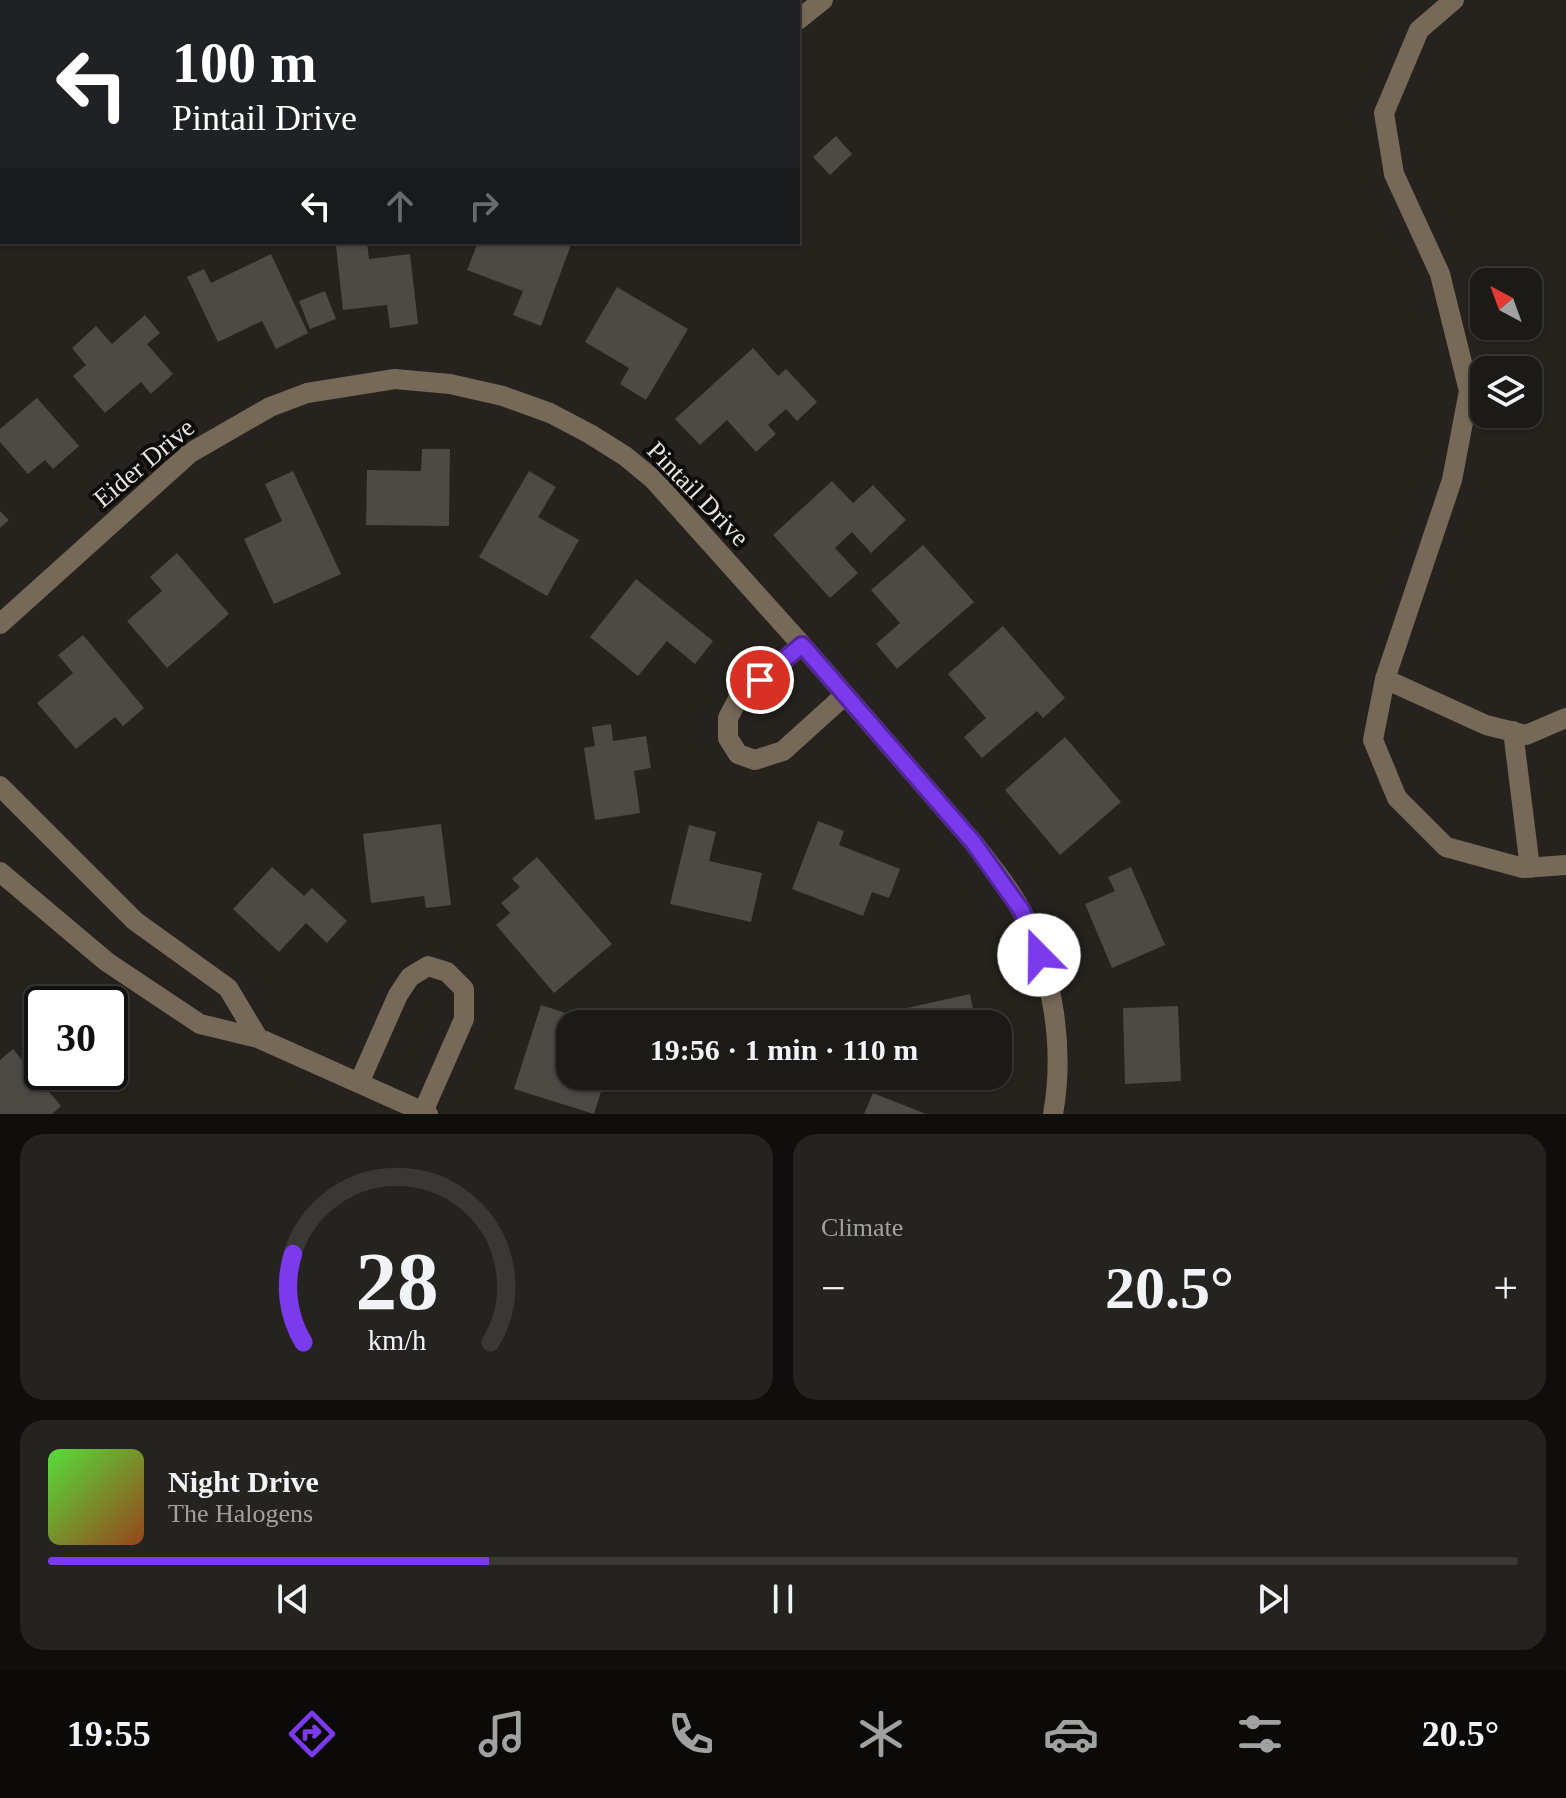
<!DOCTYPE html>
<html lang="en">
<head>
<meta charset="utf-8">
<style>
	body { margin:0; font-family:"Times New Roman",serif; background:#25231f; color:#f1f3f6; height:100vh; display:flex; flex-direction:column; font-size:30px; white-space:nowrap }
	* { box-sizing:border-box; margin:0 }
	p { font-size:26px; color:#a0a1a1 }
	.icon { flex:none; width:44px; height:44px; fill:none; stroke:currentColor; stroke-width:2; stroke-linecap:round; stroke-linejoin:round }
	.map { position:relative; height:1114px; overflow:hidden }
	.drawer { display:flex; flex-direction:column; gap:20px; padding:20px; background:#0f0e0c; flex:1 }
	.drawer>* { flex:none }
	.hud { position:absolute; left:0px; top:0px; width:800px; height:244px; box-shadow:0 2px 6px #0004,0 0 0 2px #3a3835; background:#202124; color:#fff; overflow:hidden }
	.needle { width:52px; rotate:319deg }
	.fabs { position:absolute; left:1470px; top:268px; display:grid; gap:16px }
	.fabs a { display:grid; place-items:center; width:72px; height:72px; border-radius:16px; background:#1c1a16; box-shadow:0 2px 6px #0004,0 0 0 2px #3a3835; font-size:40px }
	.speed { position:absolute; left:24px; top:986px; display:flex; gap:16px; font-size:40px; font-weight:700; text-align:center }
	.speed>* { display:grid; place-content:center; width:104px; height:104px; border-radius:50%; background:#1c1a16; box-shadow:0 2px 6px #0004,0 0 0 2px #3a3835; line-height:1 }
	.speed .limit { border:4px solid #111; border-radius:12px; background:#fff; color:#111 }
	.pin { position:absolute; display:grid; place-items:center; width:68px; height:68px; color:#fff; margin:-34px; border:4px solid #fff; border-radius:50%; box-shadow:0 2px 8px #0007 }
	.me { position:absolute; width:88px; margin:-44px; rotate:338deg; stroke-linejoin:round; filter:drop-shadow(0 0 6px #0008) }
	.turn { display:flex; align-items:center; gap:28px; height:168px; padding:0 40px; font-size:36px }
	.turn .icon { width:104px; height:104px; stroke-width:2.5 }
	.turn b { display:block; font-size:56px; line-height:68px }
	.lanes { display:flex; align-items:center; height:76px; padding:0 40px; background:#0003; justify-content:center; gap:40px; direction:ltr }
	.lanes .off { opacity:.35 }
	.big { font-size:60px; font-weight:700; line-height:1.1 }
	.drawer .widget { flex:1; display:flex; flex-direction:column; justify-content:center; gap:12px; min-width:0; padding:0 28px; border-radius:24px; background:#25231f }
	.drawer .dial { align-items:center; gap:0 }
	.dial svg { height:208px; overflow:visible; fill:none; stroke:#3a3835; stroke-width:7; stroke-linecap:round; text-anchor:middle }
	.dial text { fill:#f1f3f6; stroke:none }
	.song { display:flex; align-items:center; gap:24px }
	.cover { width:96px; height:96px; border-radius:12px; background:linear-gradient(135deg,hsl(110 70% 55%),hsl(20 70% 35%)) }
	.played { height:8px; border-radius:4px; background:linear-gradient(90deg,#7c3aed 30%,#3a3835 30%) }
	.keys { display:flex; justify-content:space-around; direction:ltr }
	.heat { display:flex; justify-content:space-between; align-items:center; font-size:44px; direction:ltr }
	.drawer .tiles { flex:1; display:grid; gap:20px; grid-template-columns:1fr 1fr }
	.widget:last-child { grid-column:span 2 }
	.trip { position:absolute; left:556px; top:1010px; width:456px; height:80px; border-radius:24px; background:#1c1a16; box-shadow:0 2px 6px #0004,0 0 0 2px #3a3835; font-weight:700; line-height:80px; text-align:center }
	.menu { display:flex; height:128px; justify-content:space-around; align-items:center; background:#0b0a09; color:#a0a1a1 }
	.menu .icon { width:56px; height:56px }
	.menu .active { color:#7c3aed }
	.menu b { font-size:36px; color:#f1f3f6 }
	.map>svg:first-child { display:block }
</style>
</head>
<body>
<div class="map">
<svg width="1566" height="1114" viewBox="0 0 1566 1114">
	<rect width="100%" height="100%" fill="#26221d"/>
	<path fill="#4d4944" d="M836,136l16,18 -22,21 -17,-18z
		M478,242h94l-31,84 -28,-11 10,-24 -56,-21z
		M367,243l2,16 41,-5 8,70 -28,4 -3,-23 -44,5 -7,-64z
		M271,254l37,79 -32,16 -14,-28 -44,21 -31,-65 17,-8 7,14z
		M617,287l71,42 -42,71 -26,-16 9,-16 -44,-26z
		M325,291l11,28 -26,10 -11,-28z
		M145,315l15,18 -13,11 26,30 -22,20 -10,-12 -36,31 -32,-37 13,-11 -14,-17 24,-22 16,18z
		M753,348l25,28 8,-7 31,33 -20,19 -11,-12 -18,16 8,9 -20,18 -29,-32 -27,25 -25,-26z
		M37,398l42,48 -26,23 -8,-9 -17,14 -28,-32v-13z
		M422,449h28l-1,77 -83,-1 1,-55 54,1z
		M293,471l48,103 -67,30 -30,-65 38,-18 -17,-37z
		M529,471l27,16 -18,30 41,23 -32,56 -68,-39z
		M832,481l21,22 20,-18 33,35 -35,33 -19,-21 -17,16 23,25 -28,25 -57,-63z
		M0,511l9,9 -9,8z
		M923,545l51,57 -77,67 -21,-25 24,-21 -29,-33z
		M177,553l52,61 -62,54 -40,-47 35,-30 -12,-14z
		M636,579l77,62 -18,23 -28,-23 -29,35 -48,-39z
		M1003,626l62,72 -22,20 -6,-7 -55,47 -18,-21 22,-19 -38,-44z
		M83,635l61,73 -21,18 -8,-9 -39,32 -39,-46 36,-30 -15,-18z
		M611,724l2,17 33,-5 5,32 -17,3 6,42 -45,7 -11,-72 11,-2 -3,-19z
		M1065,737l56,65 -61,53 -55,-65z
		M818,821l26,10 -5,14 61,24 -11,29 -17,-6 -9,24 -71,-27z
		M441,824l10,81 -25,3 -2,-12 -53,7 -8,-69z
		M689,825l27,7 -7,29 53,12 -11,49 -81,-18z
		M537,857l75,87 -58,49 -58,-68 14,-12 -9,-10 19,-16 -8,-8z
		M272,867l32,29 8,-8 35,33 -20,22 -21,-20 -27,29 -46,-43z
		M1131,867l34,78 -53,23 -27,-64 30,-13 -7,-14z
		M970,994l6,30h-75l-3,-14z
		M541,1005l56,18 -27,1v52h36l-12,38 -80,-25z
		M1178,1006l3,75 -56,3 -2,-76z
		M13,1049l48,57 -9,8h-52v-54z
		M912,1076h39v1l-37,8z
		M873,1093l53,21h-62z"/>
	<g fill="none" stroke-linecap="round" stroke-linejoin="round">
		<path stroke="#766957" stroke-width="20" d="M669,0l2,2
			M1454,0l-35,30 -35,83 10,61 46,100 29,117 -17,89 -67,199 -12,61 24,58 49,49 77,21 43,-3
			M699,2l3,-2
			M798,20l25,-20
			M0,624l190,-171 80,-46 37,-14 88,-14 55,5 53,12 47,17 40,21 35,22 28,23 149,166 171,197c17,23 37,46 50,72 30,60 42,134 30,200
			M802,645l-63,52 -11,21v20l10,16 17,6 28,-9 62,-56
			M1385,679l101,46 40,10 40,-17
			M1513,731l17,137
			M0,786l135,135 93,67 30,50
			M0,872l107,90 93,62 58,14 170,76
			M359,1083l39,-88 12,-18 18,-11 19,6 17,17v30l-41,93"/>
		<path stroke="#cab08a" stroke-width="20" d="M116,2l2,-2
			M230,2l2,-2
			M0,105l2,-2
			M0,206l2,-1"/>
	</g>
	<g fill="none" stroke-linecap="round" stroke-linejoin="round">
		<g stroke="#51269a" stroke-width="20">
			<path id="route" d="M760,680l42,-35 171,197 49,69 17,44"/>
		</g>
		<use href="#route" stroke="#7c3aed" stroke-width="14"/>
	</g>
	<g text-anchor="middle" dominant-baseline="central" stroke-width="8" stroke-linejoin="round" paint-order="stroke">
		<g font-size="26" fill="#e9e6e3" stroke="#0e0c0a">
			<text transform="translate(144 463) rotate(-40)">Eider Drive</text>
			<text transform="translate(698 494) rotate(46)">Pintail Drive</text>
		</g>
	</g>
</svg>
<div class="fabs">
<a><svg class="needle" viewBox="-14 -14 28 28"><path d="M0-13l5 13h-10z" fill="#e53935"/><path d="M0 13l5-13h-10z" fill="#a0a1a1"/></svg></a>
<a><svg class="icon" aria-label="layers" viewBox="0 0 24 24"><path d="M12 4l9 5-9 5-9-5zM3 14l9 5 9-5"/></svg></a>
</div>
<div class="speed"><div class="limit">30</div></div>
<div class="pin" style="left:760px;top:680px;background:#d93025"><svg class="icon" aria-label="arrive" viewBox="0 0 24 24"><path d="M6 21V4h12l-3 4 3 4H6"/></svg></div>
<svg class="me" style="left:1039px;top:955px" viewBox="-20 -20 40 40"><circle r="19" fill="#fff"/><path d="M0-13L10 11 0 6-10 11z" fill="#7c3aed"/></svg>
<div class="trip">19:56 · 1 min · 110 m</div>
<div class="hud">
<div class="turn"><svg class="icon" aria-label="left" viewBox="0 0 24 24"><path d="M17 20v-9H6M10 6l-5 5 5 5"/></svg><div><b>100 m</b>Pintail Drive</div></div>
<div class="lanes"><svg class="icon" aria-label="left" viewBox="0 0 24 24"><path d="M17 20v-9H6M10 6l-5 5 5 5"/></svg><svg class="icon off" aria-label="ahead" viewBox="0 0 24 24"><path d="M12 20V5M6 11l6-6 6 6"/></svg><svg class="icon off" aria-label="right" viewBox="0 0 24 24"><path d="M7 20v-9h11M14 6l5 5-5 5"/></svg></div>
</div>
</div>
<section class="drawer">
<div class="tiles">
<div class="widget dial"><svg viewBox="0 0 100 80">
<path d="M14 69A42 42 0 1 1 86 69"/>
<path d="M14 69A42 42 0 0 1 10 35" stroke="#7c3aed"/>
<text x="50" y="56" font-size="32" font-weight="700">28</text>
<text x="50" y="72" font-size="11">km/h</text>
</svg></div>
<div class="widget"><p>Climate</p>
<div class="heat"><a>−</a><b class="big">20.5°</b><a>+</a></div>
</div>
<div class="widget">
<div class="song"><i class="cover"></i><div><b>Night Drive</b><p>The Halogens</p></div></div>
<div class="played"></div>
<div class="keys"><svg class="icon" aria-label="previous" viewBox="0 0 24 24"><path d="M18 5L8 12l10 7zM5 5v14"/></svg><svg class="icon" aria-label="pause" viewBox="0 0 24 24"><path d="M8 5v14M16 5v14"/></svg><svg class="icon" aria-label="next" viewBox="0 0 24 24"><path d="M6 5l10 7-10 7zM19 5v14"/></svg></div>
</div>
</div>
</section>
<nav class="menu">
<b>19:55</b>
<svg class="icon active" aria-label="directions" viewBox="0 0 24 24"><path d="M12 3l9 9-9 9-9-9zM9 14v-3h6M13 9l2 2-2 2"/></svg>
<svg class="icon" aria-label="music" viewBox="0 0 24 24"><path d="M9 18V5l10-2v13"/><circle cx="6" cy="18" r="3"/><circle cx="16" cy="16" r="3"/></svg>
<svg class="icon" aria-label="phone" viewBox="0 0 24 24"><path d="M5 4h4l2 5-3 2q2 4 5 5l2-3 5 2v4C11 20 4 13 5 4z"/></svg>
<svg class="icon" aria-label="climate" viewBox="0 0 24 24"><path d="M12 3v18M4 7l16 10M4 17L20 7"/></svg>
<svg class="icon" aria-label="car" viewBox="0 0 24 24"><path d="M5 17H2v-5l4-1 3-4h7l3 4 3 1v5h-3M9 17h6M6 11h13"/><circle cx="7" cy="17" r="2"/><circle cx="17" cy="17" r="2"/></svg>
<svg class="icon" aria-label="filters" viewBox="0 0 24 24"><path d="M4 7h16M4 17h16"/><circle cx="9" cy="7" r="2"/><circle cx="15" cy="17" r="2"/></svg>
<b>20.5°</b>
</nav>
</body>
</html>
